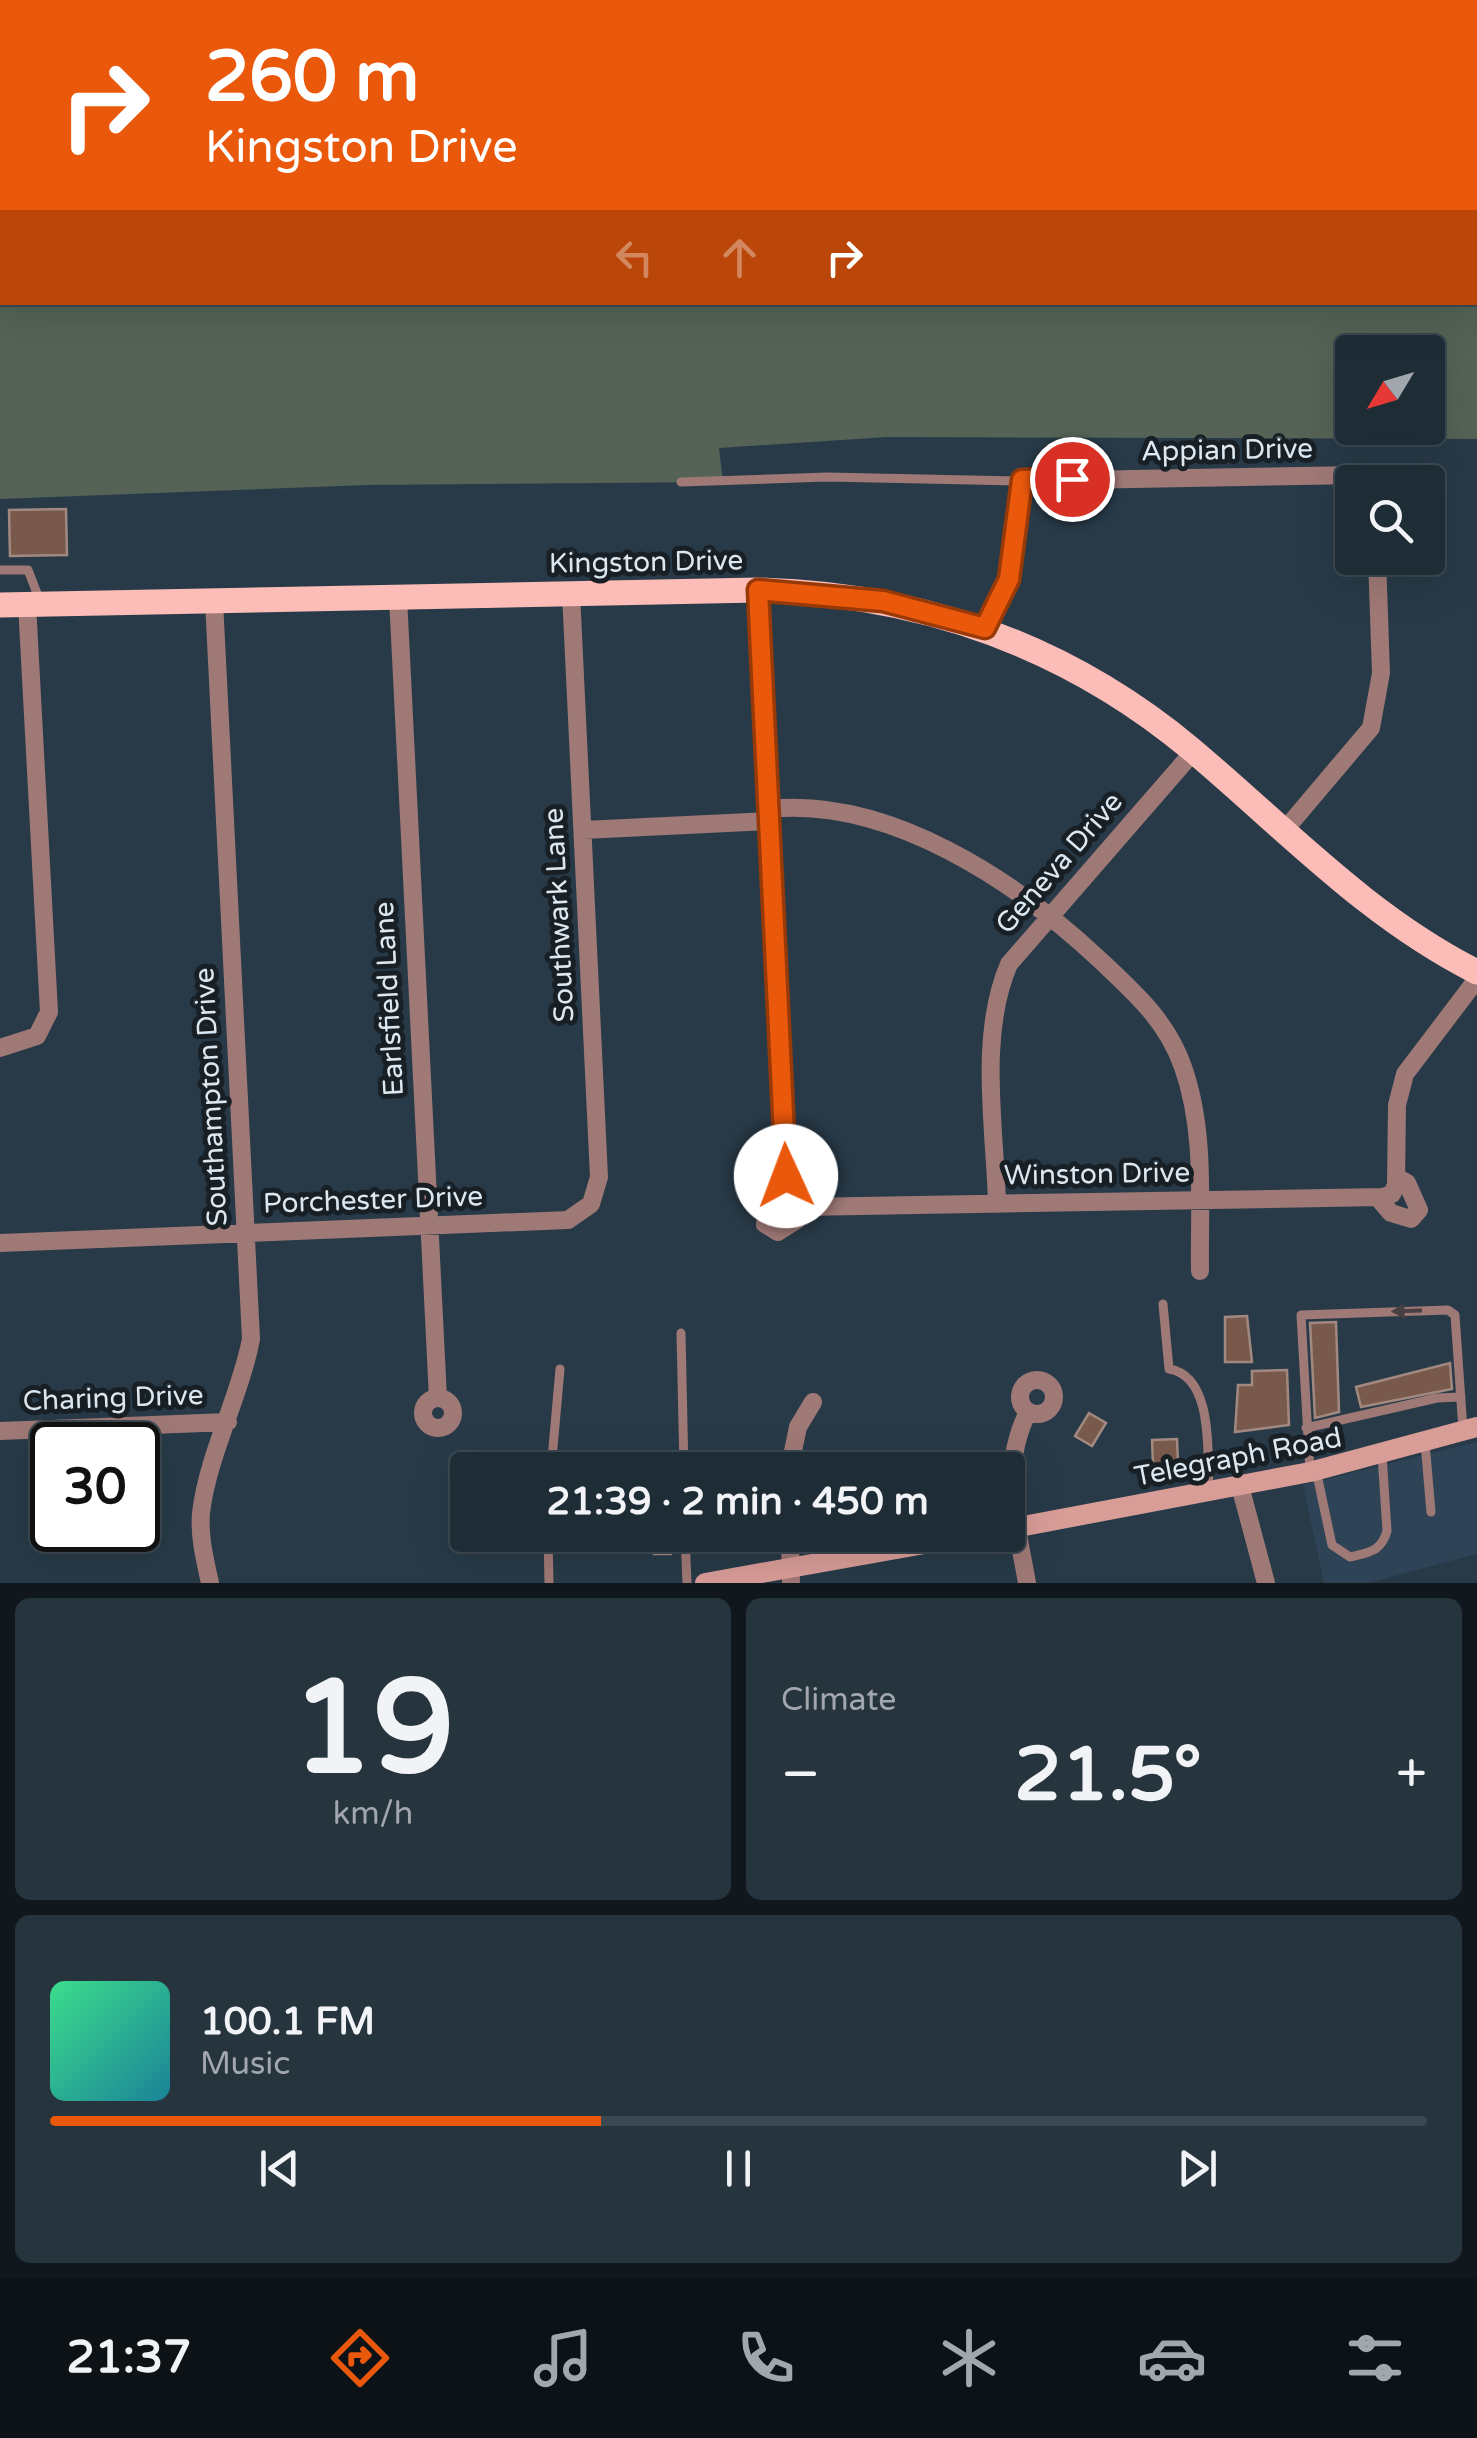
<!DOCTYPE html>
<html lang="en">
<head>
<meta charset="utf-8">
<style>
	body { margin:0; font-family:"Varela Round",sans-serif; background:#26343e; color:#f1f3f6; height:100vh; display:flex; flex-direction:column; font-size:38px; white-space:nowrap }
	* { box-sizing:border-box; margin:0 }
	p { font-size:32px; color:#a1a7ad }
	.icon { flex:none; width:55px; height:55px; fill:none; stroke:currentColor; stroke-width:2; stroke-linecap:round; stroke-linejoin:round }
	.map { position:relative; height:1583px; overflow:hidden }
	.sheet { display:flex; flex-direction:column; gap:15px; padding:15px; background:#10181e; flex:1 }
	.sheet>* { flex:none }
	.guide { position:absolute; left:0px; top:0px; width:1478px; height:305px; box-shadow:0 10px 40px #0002,0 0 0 2px #3c4851; background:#ea580c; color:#fff; overflow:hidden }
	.needle { width:65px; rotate:232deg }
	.fabs { position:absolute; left:1335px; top:335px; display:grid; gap:20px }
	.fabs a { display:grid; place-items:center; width:110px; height:110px; border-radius:10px; background:#1e2c36; box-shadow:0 10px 40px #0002,0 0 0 2px #3c4851; font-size:50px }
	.speed { position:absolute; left:30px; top:1422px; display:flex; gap:20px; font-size:50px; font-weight:700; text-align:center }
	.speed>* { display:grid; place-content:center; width:130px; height:130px; border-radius:50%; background:#1e2c36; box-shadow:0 10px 40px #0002,0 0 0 2px #3c4851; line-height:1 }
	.speed .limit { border:5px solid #111; border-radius:15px; background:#fff; color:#111 }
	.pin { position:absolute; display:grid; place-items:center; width:85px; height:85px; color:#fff; margin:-42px; border:5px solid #fff; border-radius:50%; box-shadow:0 2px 10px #0007 }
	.me { position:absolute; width:110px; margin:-55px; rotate:358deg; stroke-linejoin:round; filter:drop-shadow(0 0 8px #0008) }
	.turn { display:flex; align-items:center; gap:35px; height:210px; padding:0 40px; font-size:45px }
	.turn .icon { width:130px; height:130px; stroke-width:2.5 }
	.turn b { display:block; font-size:70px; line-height:85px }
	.lanes { display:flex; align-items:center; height:95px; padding:0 40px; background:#0003; justify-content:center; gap:50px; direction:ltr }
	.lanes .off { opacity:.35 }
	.big { font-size:75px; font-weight:700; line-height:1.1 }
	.sheet .tile { flex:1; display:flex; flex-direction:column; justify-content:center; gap:15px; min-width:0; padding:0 35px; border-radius:15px; background:#26343e }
	.sheet .dial { align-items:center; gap:0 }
	.dial b { font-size:130px; line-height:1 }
	.song { display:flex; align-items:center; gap:30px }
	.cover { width:120px; height:120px; border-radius:15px; background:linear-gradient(135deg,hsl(150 70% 55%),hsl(190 70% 35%)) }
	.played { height:10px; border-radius:5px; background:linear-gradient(90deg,#ea580c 40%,#3c4851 40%) }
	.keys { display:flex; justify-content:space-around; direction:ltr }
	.heat { display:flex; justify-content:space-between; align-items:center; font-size:55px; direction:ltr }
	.sheet .tiles { flex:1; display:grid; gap:15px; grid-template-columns:1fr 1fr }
	.tile:last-child { grid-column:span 2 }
	.trip { position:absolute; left:450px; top:1452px; width:575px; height:100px; border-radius:10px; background:#1e2c36; box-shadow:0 10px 40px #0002,0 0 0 2px #3c4851; font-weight:700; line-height:100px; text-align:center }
	.dock { display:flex; height:160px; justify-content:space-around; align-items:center; background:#0c1216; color:#a1a7ad }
	.dock .icon { width:70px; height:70px }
	.dock .active { color:#ea580c }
	.dock b { font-size:45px; color:#f1f3f6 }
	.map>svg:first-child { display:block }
</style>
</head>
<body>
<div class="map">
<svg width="1477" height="1583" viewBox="0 0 1477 1583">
	<rect width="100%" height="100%" fill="#283a48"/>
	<path fill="#2e4456" d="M1477,1442v112l-110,29h-43l-21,-98z"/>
	<path fill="#546355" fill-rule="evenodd" d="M0,0h1477v439l-590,-2 -168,11 4,34 -355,3 -368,14zM2,2h1473v300h-1473zM1352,352h76v76h-76z"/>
	<path fill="#7a594d" stroke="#a28980" stroke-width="2.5" d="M66,509l1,46 -57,1 -1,-46z
		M1247,1316l5,46h-27v-45z
		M1336,1322l3,90 -24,6 -5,-95z
		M1450,1363l2,26 -91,18 -5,-20z
		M1287,1370l2,55 -54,7 3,-47h14v-14z
		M1089,1413l17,10 -14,23 -17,-10z
		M1177,1439l1,24 -25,1 -1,-24z
		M617,1535h57v11l-3,8h-17v-7l-37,1z"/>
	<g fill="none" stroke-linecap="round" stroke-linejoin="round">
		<path stroke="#9f7976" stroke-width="9" d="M1044,0l5,2
			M681,482l146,-5 196,4
			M0,570h28l12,31
			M1163,1304l6,65c45,7 38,84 40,121
			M681,1333l3,137
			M1306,1428l131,-30 24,-1
			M1425,1443l6,69
			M551,1470l9,-101
			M1316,1470l16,75 18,12c19,-5 31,-5 37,-26l-5,-76
			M1310,1472l-9,-157 147,-5 7,5 8,115
			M548,1535l1,48
			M685,1535l2,48"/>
		<path stroke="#9f7976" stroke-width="18" d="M69,2l9,-2
			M0,22l2,-1
			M758,590l28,586 6,24 11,7
			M398,597l40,801
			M985,629l24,-50 14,-98 336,-6 13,7
			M770,809c120,-12 247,73 330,151 35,33 67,61 83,107 23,65 16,137 17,204
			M583,830l188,-9
			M1283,832l88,-104 10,-55 -4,-115
			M0,1048l37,-12 12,-24 -22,-408
			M788,1188l-20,18 -3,18 13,8 19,-12 6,-13
			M1378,1198l13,15 20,6 8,-9 -12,-27 -11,-6
			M997,1204c-2,-77 -19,-168 12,-240l185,-213
			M803,1207l579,-10 10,-3 4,-9 1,-80 8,-31 72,-95
			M0,1243l568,-23 23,-16 8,-27 -28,-584
			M1020 1397a17 17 0 1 1 34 0a17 17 0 1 1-34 0Z
			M423 1413a15 15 0 1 1 30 0a15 15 0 1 1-30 0Z
			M0,1431l228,-9
			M789,1470l9,-43 15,-25
			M1240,1486l26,97
			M790,1535l1,48
			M210,1583c-5,-23 -11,-46 -9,-70 7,-59 39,-116 50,-174l-37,-738
			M1027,1583c-10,-59 -28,-114 1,-171"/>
		<path stroke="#d99d98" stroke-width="20" d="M1008,1529l302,-57 167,-45
			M705,1583l270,-48"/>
		<path stroke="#fcbdb8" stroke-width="25" d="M0,605l758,-15c162,4 308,55 433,159 94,79 175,167 286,223"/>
	</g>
	<defs><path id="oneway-solid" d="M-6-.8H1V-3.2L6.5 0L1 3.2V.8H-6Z" transform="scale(2.5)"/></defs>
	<use fill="#473f42" href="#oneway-solid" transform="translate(1407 1311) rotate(178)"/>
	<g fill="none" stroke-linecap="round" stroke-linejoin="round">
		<g stroke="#983908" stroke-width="25">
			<path id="route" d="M786,1176l-28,-586 125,11 102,27 24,-49 13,-99 50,-1"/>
		</g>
		<use href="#route" stroke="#ea580c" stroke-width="18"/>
	</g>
	<g text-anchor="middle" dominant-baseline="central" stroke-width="10" stroke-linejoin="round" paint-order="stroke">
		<g font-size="28" fill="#dce7f0" stroke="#182026">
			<text transform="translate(1227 450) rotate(-1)">Appian Drive</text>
			<text transform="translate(646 562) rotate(-1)">Kingston Drive</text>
			<text transform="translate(1059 863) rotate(-49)">Geneva Drive</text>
			<text transform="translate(559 915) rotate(-93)">Southwark Lane</text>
			<text transform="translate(389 999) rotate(-93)">Earlsfield Lane</text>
			<text transform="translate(211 1097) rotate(-93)">Southampton Drive</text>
			<text transform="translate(1097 1174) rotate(-1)">Winston Drive</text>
			<text transform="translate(373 1200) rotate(-2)">Porchester Drive</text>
			<text transform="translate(113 1398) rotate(-2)">Charing Drive</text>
			<text transform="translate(1238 1457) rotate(-11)">Telegraph Road</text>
		</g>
	</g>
</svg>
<div class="fabs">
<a><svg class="needle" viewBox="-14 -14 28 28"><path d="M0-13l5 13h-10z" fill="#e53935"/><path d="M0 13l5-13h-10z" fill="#a1a7ad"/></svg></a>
<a><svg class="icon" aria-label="search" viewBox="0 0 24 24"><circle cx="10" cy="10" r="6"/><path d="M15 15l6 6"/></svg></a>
</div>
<div class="speed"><div class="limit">30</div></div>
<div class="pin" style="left:1072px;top:479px;background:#d93025"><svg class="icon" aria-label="arrive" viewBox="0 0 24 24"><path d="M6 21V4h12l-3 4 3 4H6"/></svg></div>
<svg class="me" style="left:786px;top:1176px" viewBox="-20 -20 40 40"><circle r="19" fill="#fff"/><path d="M0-13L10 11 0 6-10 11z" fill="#ea580c"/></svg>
<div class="trip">21:39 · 2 min · 450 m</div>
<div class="guide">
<div class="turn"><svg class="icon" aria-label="right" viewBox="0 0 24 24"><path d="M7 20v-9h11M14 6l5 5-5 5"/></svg><div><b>260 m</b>Kingston Drive</div></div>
<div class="lanes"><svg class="icon off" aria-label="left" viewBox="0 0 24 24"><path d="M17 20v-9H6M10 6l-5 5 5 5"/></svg><svg class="icon off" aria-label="ahead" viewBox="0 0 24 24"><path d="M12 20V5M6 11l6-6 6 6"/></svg><svg class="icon" aria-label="right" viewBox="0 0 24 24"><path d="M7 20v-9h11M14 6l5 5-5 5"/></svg></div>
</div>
</div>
<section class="sheet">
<div class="tiles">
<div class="tile dial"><b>19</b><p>km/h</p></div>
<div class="tile"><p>Climate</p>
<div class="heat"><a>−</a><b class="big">21.5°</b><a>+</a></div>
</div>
<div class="tile">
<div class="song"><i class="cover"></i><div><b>100.1 FM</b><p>Music</p></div></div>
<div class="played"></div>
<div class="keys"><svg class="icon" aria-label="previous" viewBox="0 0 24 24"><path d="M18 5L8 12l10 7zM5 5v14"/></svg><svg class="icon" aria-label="pause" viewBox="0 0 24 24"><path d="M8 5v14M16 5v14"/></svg><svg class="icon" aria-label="next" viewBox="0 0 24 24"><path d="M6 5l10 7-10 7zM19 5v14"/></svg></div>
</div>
</div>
</section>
<nav class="dock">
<b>21:37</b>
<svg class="icon active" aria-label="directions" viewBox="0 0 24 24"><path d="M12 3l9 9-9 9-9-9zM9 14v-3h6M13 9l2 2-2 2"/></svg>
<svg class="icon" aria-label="music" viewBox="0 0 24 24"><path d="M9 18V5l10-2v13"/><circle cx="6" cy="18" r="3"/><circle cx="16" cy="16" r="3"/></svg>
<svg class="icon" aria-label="phone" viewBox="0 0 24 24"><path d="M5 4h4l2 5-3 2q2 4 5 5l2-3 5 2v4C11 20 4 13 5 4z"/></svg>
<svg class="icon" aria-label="climate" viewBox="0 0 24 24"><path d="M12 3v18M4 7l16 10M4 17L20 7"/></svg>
<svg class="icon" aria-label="car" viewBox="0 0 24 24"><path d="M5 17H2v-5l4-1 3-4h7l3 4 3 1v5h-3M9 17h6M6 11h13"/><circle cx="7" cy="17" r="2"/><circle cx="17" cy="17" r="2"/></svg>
<svg class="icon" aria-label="filters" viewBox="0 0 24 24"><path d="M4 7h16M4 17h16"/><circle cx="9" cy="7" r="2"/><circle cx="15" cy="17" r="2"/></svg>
</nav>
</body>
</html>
